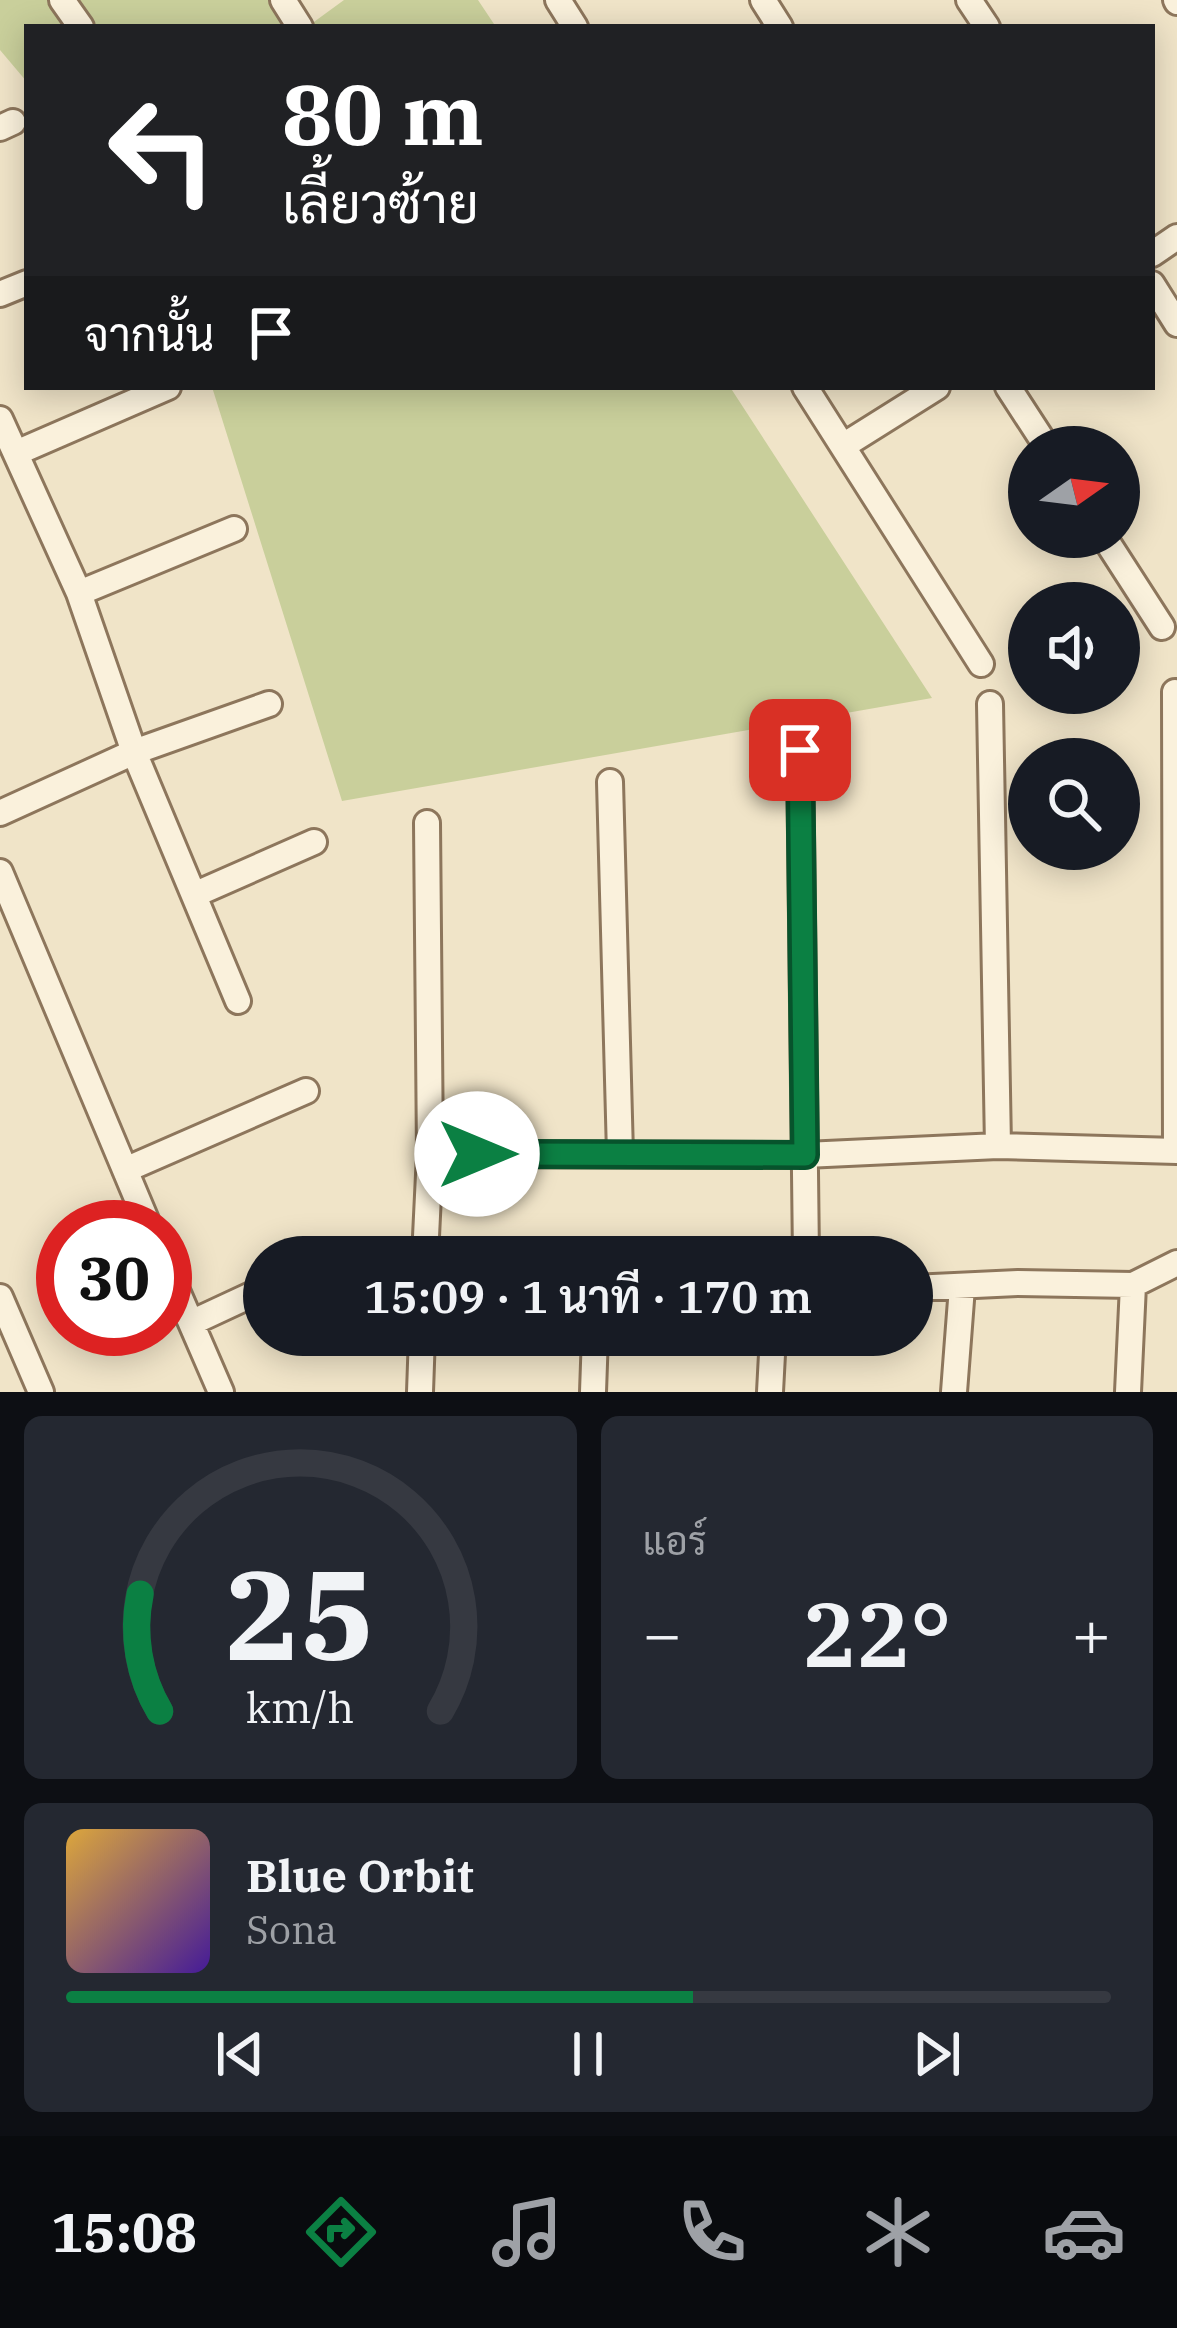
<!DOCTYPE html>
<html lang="th">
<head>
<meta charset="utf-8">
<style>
	body { margin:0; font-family:"IBM Plex Serif",Sarabun,serif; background:#242831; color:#f1f3f6; height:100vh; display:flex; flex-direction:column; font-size:45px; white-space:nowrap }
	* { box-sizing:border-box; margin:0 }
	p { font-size:39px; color:#9ea1a6 }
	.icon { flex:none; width:66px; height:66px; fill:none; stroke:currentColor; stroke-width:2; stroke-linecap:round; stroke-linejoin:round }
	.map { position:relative; height:1392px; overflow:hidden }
	.sheet { display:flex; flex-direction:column; gap:24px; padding:24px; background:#0d0f14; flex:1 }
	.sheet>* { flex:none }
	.top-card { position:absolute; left:24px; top:24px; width:1131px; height:366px; border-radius:0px; box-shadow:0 6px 30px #0003; background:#202124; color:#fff; overflow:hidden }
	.needle { width:78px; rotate:76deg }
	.tools { position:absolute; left:1008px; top:426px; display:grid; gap:24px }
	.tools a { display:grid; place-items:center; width:132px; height:132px; border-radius:50%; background:#171b24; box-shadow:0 6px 30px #0003; font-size:60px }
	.speed { position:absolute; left:36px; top:1200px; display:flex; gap:24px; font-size:60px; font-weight:700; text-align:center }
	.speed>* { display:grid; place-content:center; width:156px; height:156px; border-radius:50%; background:#171b24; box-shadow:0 6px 30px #0003; line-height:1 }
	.speed .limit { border:18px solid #d22; background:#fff; color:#111 }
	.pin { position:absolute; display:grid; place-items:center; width:102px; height:102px; color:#fff; margin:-51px; border-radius:24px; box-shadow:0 6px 18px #0006 }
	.me { position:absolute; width:132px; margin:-66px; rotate:90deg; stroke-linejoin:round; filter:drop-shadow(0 0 9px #0008) }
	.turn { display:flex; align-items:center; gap:42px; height:252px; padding:0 60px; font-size:54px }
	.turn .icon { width:156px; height:156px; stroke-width:2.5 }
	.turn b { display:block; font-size:84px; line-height:102px }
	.then { display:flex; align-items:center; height:114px; padding:0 60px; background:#0003; gap:24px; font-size:45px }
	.big { font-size:90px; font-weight:600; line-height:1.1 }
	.sheet .card { flex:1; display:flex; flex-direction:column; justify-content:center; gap:18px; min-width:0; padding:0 42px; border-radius:18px; background:#242831 }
	.sheet .dial { align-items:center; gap:0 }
	.dial svg { height:312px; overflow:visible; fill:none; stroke:#363941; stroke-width:7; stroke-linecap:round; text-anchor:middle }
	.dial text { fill:#f1f3f6; stroke:none }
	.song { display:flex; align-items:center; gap:36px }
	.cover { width:144px; height:144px; border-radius:18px; background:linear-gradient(135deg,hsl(40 70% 55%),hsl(260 70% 35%)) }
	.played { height:12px; border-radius:6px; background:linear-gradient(90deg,#0b8043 60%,#363941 60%) }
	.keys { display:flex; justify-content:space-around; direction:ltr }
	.heat { display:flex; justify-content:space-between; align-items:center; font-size:66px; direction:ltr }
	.sheet .tiles { flex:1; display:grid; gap:24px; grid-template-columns:1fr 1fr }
	.card:last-child { grid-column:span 2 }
	.trip { position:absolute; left:243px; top:1236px; width:690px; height:120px; border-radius:60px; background:#171b24; box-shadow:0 6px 30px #0003; font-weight:600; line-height:120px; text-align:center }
	.menu { display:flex; height:192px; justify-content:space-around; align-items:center; background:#090b0e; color:#9ea1a6 }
	.menu .icon { width:84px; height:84px }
	.menu .selected { color:#0b8043 }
	.menu b { font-size:54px; color:#f1f3f6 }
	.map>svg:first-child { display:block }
</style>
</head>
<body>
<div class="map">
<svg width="1177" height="1392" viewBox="0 0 1177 1392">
	<rect width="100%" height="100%" fill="#f0e4c8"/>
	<path fill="#c9cf9b" d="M0,0h276l16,27h-265v55l-27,-32z
		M344,0h134l18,27h-189z
		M212,387h518l202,311 -590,103z"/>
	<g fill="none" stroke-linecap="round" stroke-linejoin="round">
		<g stroke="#8d765c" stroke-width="30">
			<path id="street" d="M62,0l19,27
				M283,0l17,27
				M558,0l17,27
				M763,0l17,27
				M969,0l18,27
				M1176,0l1,2
				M0,128l13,-6
				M1152,254l25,-17
				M1152,284l25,40
				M0,294l27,-11
				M805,387l176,277
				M1008,387l39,60
				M0,419l79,174 55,159 104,249
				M843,446l94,-59
				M16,453l152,-66
				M1104,537l58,90
				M79,593l155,-64
				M1175,692l1,459
				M990,704l8,442
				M800,750l6,507
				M610,782l10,372
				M0,813l134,-61 135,-48
				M0,872l149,355
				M196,894l118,-52
				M430,1154l375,1 193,-9 179,5
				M125,1170l181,-79
				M425,1257l5,-103 -3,-331
				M165,1263l56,129
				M912,1288l106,-5 115,2 44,-22
				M0,1297l41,95
				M191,1323l73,-34
				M420,1392l2,-57
				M593,1392l2,-57
				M770,1392l3,-57
				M954,1392l8,-105
				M1128,1392l5,-107"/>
		</g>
		<use href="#street" stroke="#faf1dc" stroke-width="24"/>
	</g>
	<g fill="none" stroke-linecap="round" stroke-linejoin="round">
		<g stroke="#07532c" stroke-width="30">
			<path id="route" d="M477,1154l328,1 -5,-405"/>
		</g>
		<use href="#route" stroke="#0b8043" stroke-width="21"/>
	</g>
</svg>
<div class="tools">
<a><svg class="needle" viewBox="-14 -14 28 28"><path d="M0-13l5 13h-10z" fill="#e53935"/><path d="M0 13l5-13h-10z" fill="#9ea1a6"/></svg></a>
<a><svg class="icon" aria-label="sound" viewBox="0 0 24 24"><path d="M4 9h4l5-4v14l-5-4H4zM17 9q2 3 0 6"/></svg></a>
<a><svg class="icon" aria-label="search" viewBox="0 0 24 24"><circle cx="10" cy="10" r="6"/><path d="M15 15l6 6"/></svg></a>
</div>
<div class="speed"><div class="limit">30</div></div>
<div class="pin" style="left:800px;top:750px;background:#d93025"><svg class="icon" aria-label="arrive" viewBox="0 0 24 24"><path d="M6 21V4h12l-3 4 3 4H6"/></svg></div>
<svg class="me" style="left:477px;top:1154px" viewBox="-20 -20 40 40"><circle r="19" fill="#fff"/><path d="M0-13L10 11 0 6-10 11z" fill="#0b8043"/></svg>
<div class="trip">15:09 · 1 นาที · 170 m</div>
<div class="top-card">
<div class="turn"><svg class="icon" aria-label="left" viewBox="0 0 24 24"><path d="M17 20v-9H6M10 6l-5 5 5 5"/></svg><div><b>80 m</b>เลี้ยวซ้าย</div></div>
<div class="then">จากนั้น<svg class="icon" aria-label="arrive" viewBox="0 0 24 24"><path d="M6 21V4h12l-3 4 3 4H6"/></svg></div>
</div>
</div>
<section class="sheet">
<div class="tiles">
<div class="card dial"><svg viewBox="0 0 100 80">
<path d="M14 69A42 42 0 1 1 86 69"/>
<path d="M14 69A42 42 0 0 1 9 39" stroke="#0b8043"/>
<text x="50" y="56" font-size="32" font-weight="700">25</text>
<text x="50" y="72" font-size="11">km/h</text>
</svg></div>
<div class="card"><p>แอร์</p>
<div class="heat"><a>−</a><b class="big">22°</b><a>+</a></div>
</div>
<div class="card">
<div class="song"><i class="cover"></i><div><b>Blue Orbit</b><p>Sona</p></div></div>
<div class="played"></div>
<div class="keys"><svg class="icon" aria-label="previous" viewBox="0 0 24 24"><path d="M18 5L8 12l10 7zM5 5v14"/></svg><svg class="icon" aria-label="pause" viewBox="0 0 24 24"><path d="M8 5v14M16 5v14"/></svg><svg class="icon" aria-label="next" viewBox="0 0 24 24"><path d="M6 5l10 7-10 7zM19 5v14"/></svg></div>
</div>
</div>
</section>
<nav class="menu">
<b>15:08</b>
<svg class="icon selected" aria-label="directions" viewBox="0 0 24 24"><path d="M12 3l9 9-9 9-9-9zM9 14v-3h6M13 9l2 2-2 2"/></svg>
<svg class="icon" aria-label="music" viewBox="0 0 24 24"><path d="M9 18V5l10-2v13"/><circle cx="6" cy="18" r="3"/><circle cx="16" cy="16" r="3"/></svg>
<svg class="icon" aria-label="phone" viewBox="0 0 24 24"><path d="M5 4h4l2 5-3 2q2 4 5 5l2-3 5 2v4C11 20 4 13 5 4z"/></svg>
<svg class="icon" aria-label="climate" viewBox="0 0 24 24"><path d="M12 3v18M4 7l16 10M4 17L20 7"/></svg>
<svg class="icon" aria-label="car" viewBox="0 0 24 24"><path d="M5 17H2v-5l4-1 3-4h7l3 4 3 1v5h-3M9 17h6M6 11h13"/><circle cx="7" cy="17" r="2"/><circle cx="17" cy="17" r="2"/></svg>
</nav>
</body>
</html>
